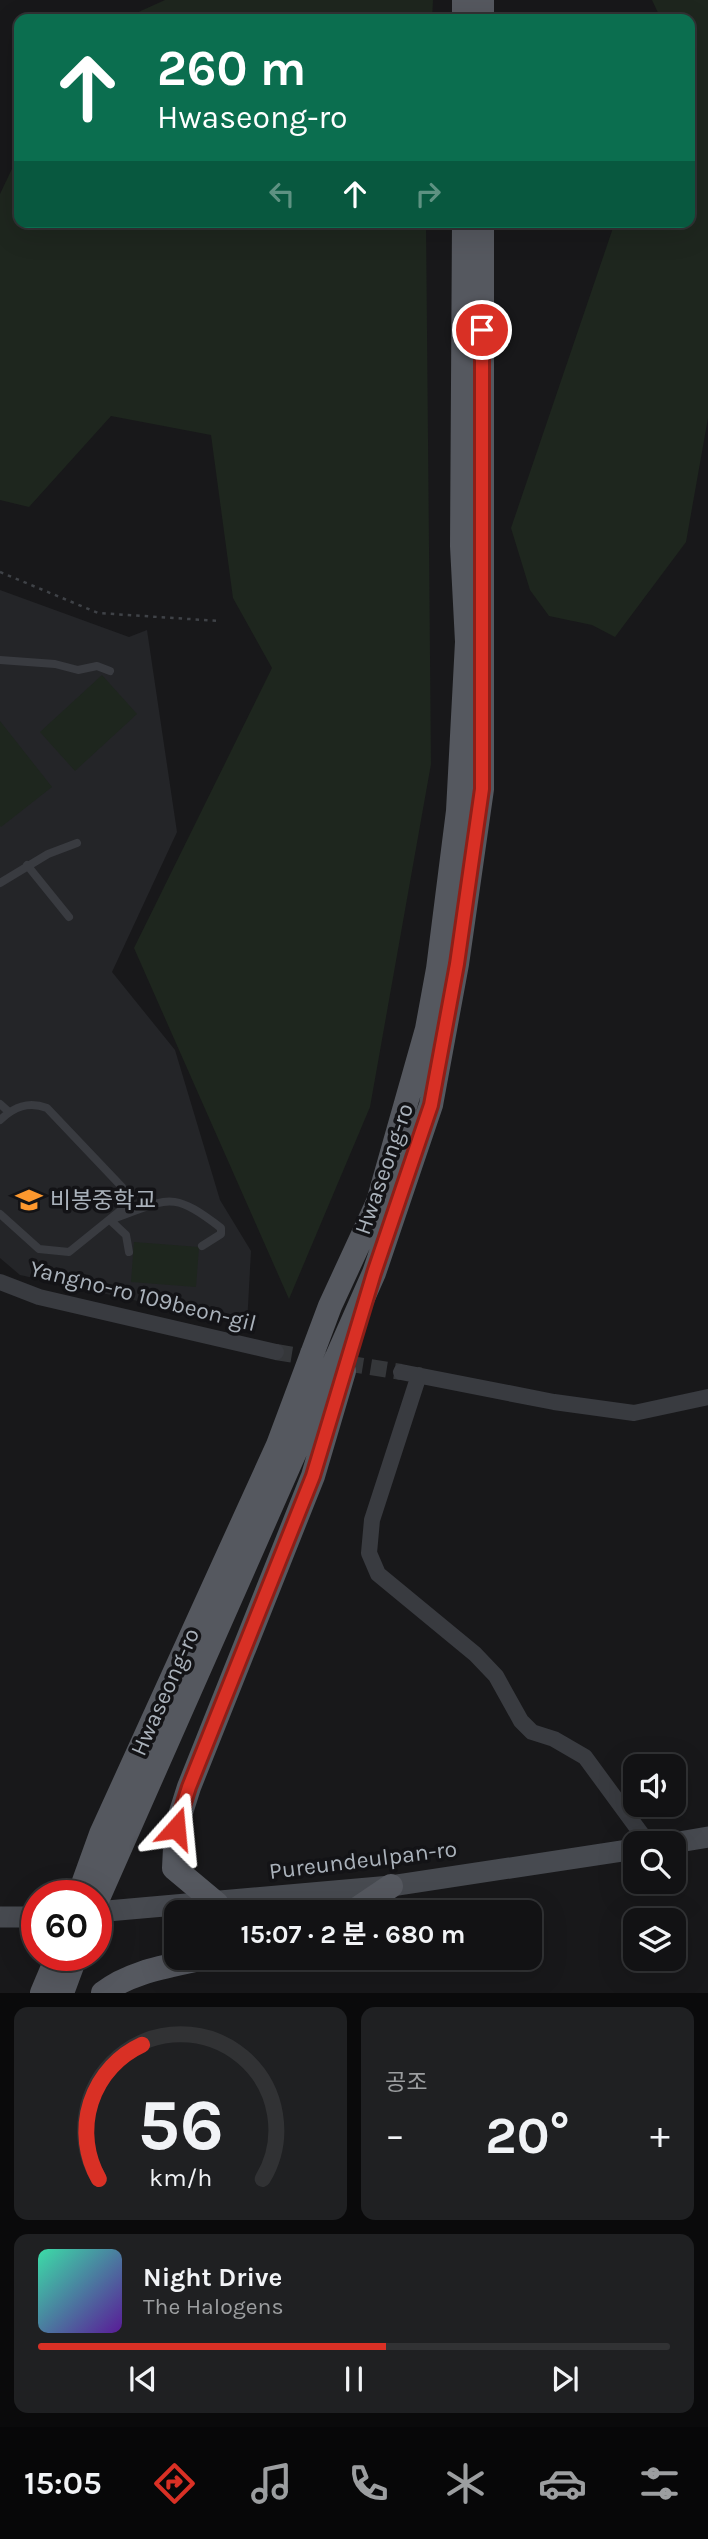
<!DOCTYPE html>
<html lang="ko">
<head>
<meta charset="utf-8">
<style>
	body { margin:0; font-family:Karla,"Noto Sans KR",sans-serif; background:#1f2022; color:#f1f3f6; height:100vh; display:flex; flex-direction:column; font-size:26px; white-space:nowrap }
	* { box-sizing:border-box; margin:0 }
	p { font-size:23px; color:#9c9ea0 }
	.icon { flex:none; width:38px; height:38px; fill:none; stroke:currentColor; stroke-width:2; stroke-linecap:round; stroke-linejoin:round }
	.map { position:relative; height:1993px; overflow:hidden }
	.side { display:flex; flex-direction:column; gap:14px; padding:14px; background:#0a0a0b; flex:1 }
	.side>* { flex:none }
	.banner { position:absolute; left:14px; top:14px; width:681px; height:214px; border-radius:14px; box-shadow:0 7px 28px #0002,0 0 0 2px #313234; background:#0b6e4f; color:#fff; overflow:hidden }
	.controls { position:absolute; left:623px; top:1754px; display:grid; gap:14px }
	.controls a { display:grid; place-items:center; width:63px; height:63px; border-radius:14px; background:#121214; box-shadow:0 7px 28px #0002,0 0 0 2px #313234; font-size:35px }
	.speed { position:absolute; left:21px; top:1880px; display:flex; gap:14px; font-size:35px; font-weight:700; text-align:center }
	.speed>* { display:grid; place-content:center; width:91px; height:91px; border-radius:50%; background:#121214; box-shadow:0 7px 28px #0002,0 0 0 2px #313234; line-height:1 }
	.speed .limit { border:10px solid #d22; background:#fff; color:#111 }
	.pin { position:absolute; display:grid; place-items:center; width:60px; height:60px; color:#fff; margin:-30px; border:4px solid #fff; border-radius:50%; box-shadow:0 2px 7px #0007 }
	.me { position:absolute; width:77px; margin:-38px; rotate:18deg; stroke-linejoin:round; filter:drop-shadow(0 0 5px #0008) }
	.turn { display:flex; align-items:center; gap:24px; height:147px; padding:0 28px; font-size:32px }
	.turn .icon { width:91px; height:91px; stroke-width:2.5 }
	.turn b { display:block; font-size:49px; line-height:60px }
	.lanes { display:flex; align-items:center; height:66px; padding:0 28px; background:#0003; justify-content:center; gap:35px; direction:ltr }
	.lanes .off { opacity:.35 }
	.big { font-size:52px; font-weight:700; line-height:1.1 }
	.side .card { flex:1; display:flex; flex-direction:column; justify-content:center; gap:10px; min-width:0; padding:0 24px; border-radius:14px; background:#1f2022 }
	.side .dial { align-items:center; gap:0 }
	.dial svg { height:182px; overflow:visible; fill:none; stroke:#313234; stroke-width:7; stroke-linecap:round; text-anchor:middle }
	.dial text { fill:#f1f3f6; stroke:none }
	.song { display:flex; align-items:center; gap:21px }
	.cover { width:84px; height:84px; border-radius:10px; background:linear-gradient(135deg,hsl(160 70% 55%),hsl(270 70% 35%)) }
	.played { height:7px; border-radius:4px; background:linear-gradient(90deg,#d93025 55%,#313234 55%) }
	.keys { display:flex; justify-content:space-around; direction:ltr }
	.heat { display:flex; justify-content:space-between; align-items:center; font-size:38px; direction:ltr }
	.side .tiles { flex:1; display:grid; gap:14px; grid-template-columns:1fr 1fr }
	.card:last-child { grid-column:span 2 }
	.trip { position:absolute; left:164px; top:1900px; width:378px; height:70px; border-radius:14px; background:#121214; box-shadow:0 7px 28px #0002,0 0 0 2px #313234; font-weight:700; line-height:70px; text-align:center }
	.tab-bar { display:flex; height:112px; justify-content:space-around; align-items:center; background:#070708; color:#9c9ea0 }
	.tab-bar .icon { width:49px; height:49px }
	.tab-bar .current { color:#d93025 }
	.tab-bar b { font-size:32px; color:#f1f3f6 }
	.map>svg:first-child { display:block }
</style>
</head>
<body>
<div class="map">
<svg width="708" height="1993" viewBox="0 0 708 1993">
	<rect width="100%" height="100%" fill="#18181a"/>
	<path fill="#242528" d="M0,590l129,47 18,-7 30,202 -65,140 63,78 45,150 31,51 -4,74 -227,-50 -20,-17z"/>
	<path fill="#1e261e" d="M165,0h268l-1,19h-309z
		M652,0h56v418l-22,124 -71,95 -23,-12 -43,-9 -19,-26 -19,-62 104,-306h75v-203h-29z
		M19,154v68h407l5,542 -61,343 -81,192 -155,-351 138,-280 -39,-70 -22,-163 -100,-19 -82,91 -29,-7v-306z
		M102,675l35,39 -62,57 -35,-39z
		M0,721l52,66 -51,40 -1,-1z
		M134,1242l65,5 -3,40 -65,-5z"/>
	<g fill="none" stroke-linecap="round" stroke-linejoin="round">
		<path stroke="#35373a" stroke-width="16" stroke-dasharray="16 8" stroke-linecap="butt" d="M276,1352l125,20"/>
		<path stroke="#3f4247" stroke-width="2.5" stroke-dasharray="3.5 5" stroke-linecap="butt" d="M0,572l98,41 121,8"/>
		<path stroke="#393b40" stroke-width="8" d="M0,660l55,4 23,6 19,-4 13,5
			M27,865l42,52
			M0,883l48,-29 29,-11
			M0,1104l9,8
			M0,1120c14,-13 28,-19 47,-12l75,79 4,10 -5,13 -52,42 -30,-3 -39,-35
			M129,1252l-3,-17 -16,-15c58,-20 59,-32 111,8v6l-19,12"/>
		<path stroke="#393b40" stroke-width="16" d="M0,1282l39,15 237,55
			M401,1372l153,30 80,11 74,-16
			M419,1375l-47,145 -3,33 9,21 97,80 21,22 25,45 11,11 22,7 31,18 58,79"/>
		<path stroke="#474a50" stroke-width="21" d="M673,1843l35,-6
			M96,1912l295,-26 244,-37
			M0,1917h37"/>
		<path stroke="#55585f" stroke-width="24" d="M464,0v19
			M482,19v-19
			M79,1895l22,-61 177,-389 52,-139 48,-104 49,-173 11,-60 20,-158 9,-169 -5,-96 2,-324
			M96,1903l278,-630 57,-168 26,-141 25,-175v-567
			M217,1904l-43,-36 2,-40 13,-41 124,-311 31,-105
			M351,1913l40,-27
			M42,1993l16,-38
			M62,1993l14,-38
			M103,1993c28,-22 67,-27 101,-35"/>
	</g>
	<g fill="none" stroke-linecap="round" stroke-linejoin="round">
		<g stroke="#8d1f18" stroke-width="18">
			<path id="route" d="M176,1828l13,-41 124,-311 61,-203 57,-168 26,-141 25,-175v-459"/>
		</g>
		<use href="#route" stroke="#d93025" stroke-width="12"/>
	</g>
	<defs>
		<g id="school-bare" transform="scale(2.1)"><path d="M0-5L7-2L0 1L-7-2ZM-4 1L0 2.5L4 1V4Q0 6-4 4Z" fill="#fd982e" stroke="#131316" stroke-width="2.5" paint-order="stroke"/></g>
	</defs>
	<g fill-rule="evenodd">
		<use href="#school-bare" x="29" y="1200"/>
	</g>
	<g text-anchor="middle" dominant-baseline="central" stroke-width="7" stroke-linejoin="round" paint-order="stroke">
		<g font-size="23" fill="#aab2bb" stroke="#131316">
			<text transform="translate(384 1169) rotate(-71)">Hwaseong-ro</text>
			<text transform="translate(143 1296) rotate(14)">Yangno-ro 109beon-gil</text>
			<text transform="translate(165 1692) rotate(-66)">Hwaseong-ro</text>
			<text transform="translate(363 1860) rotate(-7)">Pureundeulpan-ro</text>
		</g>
		<g font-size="23" fill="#aab2bb" stroke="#131316" text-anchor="start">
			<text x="50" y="1200">비봉중학교</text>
		</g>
	</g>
</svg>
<div class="controls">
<a><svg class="icon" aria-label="sound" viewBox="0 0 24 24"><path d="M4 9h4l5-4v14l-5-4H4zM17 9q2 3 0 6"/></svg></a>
<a><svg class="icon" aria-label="search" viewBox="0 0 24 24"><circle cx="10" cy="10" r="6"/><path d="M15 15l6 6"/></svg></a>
<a><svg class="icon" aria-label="layers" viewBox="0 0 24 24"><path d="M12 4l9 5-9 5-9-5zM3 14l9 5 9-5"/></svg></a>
</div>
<div class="speed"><div class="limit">60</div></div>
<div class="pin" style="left:482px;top:330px;background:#d93025"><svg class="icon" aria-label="arrive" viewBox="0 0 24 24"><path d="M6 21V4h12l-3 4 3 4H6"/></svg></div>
<svg class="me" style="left:176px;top:1828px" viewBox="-20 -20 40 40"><path d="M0-17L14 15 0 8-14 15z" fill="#d93025" stroke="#fff" stroke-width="4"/></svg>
<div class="trip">15:07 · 2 분 · 680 m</div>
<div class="banner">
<div class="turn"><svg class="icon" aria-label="ahead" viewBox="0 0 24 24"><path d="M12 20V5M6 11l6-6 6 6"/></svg><div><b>260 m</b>Hwaseong-ro</div></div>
<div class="lanes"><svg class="icon off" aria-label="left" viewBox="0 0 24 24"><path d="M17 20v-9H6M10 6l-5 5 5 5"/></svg><svg class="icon" aria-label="ahead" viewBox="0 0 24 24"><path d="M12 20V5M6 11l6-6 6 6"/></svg><svg class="icon off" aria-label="right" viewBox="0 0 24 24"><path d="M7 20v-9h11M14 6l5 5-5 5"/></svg></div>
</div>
</div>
<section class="side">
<div class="tiles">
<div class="card dial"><svg viewBox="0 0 100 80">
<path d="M14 69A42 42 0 1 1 86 69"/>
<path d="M14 69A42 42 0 0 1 33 10" stroke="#d93025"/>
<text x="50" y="56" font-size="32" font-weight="700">56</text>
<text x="50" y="72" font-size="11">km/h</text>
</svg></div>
<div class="card"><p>공조</p>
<div class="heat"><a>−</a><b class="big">20°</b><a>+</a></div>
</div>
<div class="card">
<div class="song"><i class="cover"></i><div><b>Night Drive</b><p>The Halogens</p></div></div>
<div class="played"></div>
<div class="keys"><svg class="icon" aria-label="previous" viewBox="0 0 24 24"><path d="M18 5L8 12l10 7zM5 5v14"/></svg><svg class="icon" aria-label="pause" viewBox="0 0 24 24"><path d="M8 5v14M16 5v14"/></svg><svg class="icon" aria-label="next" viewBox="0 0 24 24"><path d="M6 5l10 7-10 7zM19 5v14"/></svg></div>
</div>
</div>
</section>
<nav class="tab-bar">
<b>15:05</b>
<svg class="icon current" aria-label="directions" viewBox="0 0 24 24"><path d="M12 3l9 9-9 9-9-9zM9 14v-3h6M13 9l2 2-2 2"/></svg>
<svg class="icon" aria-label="music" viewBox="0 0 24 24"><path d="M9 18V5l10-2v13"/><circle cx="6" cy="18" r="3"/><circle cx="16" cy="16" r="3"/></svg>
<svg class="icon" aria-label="phone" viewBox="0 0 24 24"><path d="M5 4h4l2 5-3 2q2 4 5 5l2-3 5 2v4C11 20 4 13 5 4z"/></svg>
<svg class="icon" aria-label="climate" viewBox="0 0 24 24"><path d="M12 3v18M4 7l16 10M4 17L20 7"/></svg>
<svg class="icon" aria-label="car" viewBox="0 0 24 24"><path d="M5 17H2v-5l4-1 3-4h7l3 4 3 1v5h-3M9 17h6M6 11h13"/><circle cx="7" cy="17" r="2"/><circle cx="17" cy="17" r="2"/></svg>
<svg class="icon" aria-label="filters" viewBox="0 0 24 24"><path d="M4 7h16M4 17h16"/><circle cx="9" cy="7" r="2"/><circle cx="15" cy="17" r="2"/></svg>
</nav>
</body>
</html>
